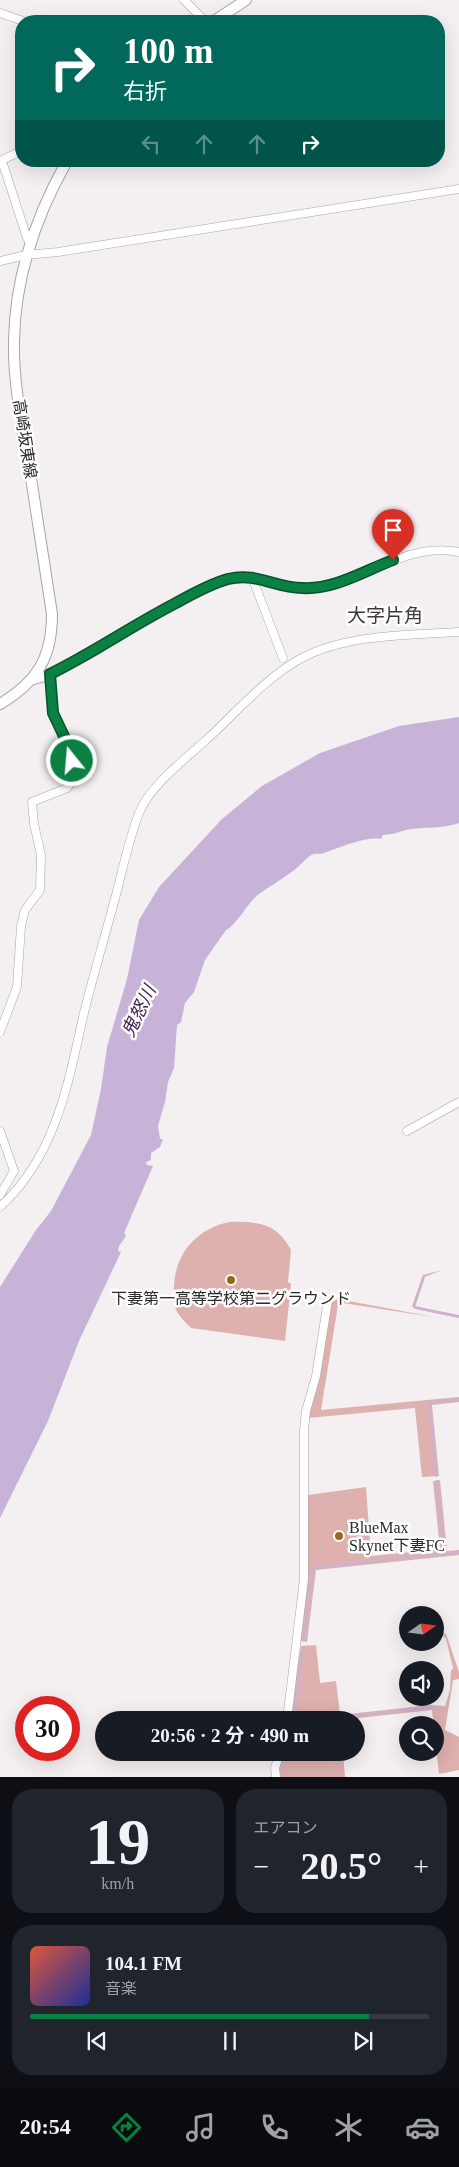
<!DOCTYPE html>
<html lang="ja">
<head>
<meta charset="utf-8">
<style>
	body { margin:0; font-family:"Times New Roman","Noto Sans JP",serif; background:#20242c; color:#f1f3f6; height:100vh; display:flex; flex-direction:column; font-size:19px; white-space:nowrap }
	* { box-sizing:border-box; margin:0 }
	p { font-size:16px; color:#9ea1a6 }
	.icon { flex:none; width:28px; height:28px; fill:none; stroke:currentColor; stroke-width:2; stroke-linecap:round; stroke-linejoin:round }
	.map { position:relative; height:1777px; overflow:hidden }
	.details { display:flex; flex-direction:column; gap:12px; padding:12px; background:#0d0f14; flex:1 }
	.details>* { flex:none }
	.guide { position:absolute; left:15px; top:15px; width:430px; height:152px; border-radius:20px; box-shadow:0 5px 20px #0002; background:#00695c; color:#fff; overflow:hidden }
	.needle { width:32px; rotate:76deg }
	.fabs { position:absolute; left:399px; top:1606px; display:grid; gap:10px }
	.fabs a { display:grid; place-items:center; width:45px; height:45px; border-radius:50%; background:#171b24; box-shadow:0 5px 20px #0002; font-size:25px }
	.speed { position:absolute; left:15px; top:1696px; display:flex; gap:10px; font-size:25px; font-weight:700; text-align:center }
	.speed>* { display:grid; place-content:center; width:65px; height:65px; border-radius:50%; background:#171b24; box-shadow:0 5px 20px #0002; line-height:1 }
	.speed .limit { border:8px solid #d22; background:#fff; color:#111 }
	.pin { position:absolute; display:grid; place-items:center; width:42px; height:42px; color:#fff; margin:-51px -21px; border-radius:50% 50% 50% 0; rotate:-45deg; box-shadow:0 0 5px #0007 }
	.pin .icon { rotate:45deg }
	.me { position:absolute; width:55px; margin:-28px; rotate:343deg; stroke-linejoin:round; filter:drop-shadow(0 0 4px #0008) }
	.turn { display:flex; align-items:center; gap:18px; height:105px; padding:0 25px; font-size:22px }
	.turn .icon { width:65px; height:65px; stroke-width:2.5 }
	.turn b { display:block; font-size:35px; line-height:42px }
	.lanes { display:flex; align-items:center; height:48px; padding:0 25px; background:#0003; justify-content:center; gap:25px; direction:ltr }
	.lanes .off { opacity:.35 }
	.big { font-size:38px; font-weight:700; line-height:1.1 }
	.details .widget { flex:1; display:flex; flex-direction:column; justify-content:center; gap:8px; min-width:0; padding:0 18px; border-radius:20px; background:#20242c }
	.details .dial { align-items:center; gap:0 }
	.dial b { font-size:65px; line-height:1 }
	.song { display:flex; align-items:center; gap:15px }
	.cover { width:60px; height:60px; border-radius:8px; background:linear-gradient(135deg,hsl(10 70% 55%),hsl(230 70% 35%)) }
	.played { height:5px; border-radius:2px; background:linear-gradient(90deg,#0b8043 85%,#363941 85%) }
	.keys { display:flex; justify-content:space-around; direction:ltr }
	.heat { display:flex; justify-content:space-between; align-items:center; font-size:28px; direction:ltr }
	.details .tiles { flex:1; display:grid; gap:12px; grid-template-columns:1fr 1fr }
	.widget:last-child { grid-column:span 2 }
	.trip { position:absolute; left:95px; top:1711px; width:270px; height:50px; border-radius:25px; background:#171b24; box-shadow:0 5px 20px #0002; font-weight:700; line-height:50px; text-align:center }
	.tab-bar { display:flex; height:80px; justify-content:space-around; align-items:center; background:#090b0e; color:#9ea1a6 }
	.tab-bar .icon { width:35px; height:35px }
	.tab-bar .active { color:#0b8043 }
	.tab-bar b { font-size:22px; color:#f1f3f6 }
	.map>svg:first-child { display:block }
</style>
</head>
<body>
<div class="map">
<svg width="459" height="1777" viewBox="0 0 459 1777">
	<rect width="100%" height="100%" fill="#f4eff1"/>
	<path fill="#deb0ae" d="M229,1222c16,-1 39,0 50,12 5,4 9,11 12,16l-3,32 3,2 -6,57 -94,-13c-5,-5 -12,-12 -15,-18 -2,-7 -2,-16 -2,-23 1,-34 23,-58 55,-65z
		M443,1270l-19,7 -10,29 45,9v3l-44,-9 -3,-3 11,-31z
		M338,1299l101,19 -96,-15 -5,2 -17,105 138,-13v5l-27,3 7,71 -17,1 -7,-69 -107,10 23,-116z
		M440,1480l7,71 12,-1v5l-143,15 -9,72 -7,-1 8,-146 58,-8 5,69 69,-7 -7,-68z
		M440,1632l6,2 13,38v7l-6,1 -8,50 14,7v33l-20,4 -7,-64 -92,10h-51l12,-74 15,-1 4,38 16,-2 4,34 90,-10 15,1 5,-16 1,-19 2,-3 -7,-29z
		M282,1753h61l2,24h-66v-14z"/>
	<path fill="#c7b3d8" d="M459,717v106c-19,6 -31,4 -48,6 -10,2 -19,6 -28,6l-2,4c-16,-3 -42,9 -57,14 -5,2 -10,-1 -14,3 -6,4 -11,11 -17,15 -11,8 -24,16 -34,23 -11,8 -23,32 -33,36l-21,30 -11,32 -9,11 -4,19 -4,3 -3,43 -6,14 -3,20 -7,24 2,13h3l-3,8 -9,6v7l-5,2 1,3 6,1 -29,67 2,3 -7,10 -1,5 3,1 -42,89 -31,80 -48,97v-231l36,-57 15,-19 40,-76 10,-46 6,-42 20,-68 12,-59 20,-33 63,-68 40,-33 58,-33 79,-27z"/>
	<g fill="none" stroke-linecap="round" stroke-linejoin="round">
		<path stroke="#c7b3d8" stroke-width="2" d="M424,1277l-10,30 45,10
			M436,1476l-6,-74 29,-3
			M444,1554l15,-2
			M304,1640l10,-73 130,-13 -7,-73
			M295,1720l8,-71
			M310,1720l129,-13
			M281,1767l5,-15"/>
		<g stroke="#a9a4a7" stroke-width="9">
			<path id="minor" d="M184,0l21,21
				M0,13l23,8
				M0,161l21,-10
				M2,161l25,77 3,5
				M0,261l26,-6 32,-3 401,-63
				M252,577l31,81
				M101,647c33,-20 105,-69 142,-71 16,0 29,7 44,11 11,3 23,2 34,0 48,-9 87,-45 138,-35
				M0,1032l17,-45 4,-61 4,-16 15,-20 1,-35 -7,-31 -2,-22 35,-14c19,-19 -5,-54 -13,-74 -5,-12 -3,-27 -4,-39
				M0,1131l14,40 -14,24
				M407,1131l52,-29
				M0,1207c55,-50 68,-122 83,-190 10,-41 22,-81 33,-122 7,-27 13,-56 23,-82 11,-27 45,-53 66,-72 30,-27 59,-62 95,-82 45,-25 109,-24 159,-27
				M287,1720l17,-141v-149l2,-19 10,-35 12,-76
				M276,1777l-1,-9 5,-16"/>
		</g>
		<g stroke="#a9a4a7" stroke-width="11">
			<path id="tertiary" d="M32,680l18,-5 51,-28"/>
		</g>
		<g stroke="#a9a4a7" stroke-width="12">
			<path id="secondary" d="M214,21l32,-21
				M0,704c37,-22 52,-46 52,-90 -8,-50 -15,-99 -23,-149 -7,-41 -16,-83 -15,-124 1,-64 22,-125 53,-180"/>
		</g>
		<use href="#minor" stroke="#fff" stroke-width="8"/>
		<use href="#tertiary" stroke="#fff" stroke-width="9"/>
		<use href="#secondary" stroke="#fff" stroke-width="10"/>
	</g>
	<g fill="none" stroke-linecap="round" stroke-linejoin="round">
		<g stroke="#07532c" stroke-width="12">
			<path id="route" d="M72,761l-2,-12 -17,-36 -3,-39c43,-21 83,-49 126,-71 16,-9 34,-19 52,-24 29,-7 47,9 74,9 32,2 62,-17 91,-28"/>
		</g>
		<use href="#route" stroke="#0b8043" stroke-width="9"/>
	</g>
	<g fill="#976818" stroke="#fefdfe" stroke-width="2">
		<circle cx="231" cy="1280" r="5"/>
		<circle cx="339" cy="1536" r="5"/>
	</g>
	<g text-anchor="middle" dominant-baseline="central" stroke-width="5" stroke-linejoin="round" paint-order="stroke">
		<g font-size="16" fill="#2c2a2b" stroke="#fefdfe">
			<text transform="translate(25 439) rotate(81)">高崎坂東線</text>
		</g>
		<g font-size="16" fill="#2c2a2b" stroke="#fefdfe">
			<text x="231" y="1298">下妻第一高等学校第二グラウンド</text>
			<text x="349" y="1527" text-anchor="start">BlueMax<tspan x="349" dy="18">Skynet下妻FC</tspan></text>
		</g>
		<g font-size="18" font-style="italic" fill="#3e2251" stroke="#fefdfe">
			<text transform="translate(139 1011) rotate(-64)">鬼怒川</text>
		</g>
		<g font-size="19" fill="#3c3739" stroke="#fefdfe">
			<text x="385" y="615">大字片角</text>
		</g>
	</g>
</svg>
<div class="fabs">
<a><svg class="needle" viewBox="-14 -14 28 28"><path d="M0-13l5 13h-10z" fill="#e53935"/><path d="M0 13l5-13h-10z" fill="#9ea1a6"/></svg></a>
<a><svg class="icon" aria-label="sound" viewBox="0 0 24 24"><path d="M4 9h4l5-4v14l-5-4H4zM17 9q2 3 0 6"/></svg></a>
<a><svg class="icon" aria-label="search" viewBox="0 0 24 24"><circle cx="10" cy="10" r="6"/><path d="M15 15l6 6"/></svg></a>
</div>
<div class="speed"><div class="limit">30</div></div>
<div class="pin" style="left:393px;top:560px;background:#d93025"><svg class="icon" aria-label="arrive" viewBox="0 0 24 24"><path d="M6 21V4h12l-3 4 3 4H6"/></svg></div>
<svg class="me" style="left:72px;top:761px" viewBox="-20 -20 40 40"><circle r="17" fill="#0b8043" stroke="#fff" stroke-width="3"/><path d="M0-11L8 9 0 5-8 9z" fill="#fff"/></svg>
<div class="trip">20:56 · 2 分 · 490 m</div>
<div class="guide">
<div class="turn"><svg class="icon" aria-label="right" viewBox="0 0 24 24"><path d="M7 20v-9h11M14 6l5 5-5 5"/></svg><div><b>100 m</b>右折</div></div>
<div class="lanes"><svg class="icon off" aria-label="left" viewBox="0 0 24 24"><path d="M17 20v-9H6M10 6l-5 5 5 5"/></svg><svg class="icon off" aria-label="ahead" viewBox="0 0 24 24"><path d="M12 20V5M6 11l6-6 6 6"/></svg><svg class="icon off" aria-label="ahead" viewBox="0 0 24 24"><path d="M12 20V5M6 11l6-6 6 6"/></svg><svg class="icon" aria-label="right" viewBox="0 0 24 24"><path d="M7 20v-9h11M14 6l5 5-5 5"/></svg></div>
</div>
</div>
<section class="details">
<div class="tiles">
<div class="widget dial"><b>19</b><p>km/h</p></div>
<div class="widget"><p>エアコン</p>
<div class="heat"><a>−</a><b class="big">20.5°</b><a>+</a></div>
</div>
<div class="widget">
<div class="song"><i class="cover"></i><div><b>104.1 FM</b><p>音楽</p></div></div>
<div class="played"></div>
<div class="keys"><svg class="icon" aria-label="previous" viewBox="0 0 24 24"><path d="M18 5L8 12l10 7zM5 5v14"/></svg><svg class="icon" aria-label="pause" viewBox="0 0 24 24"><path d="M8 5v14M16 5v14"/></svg><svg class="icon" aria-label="next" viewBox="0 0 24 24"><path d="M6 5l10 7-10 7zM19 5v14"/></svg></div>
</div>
</div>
</section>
<nav class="tab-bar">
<b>20:54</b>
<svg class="icon active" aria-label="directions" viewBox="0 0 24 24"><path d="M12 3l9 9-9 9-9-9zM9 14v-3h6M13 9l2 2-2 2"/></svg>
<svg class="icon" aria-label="music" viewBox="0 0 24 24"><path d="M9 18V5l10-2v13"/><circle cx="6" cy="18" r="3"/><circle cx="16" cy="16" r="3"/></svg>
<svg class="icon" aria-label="phone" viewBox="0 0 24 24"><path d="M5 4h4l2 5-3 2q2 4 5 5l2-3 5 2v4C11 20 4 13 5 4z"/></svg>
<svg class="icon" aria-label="climate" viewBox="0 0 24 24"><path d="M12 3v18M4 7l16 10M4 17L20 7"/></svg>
<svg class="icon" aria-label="car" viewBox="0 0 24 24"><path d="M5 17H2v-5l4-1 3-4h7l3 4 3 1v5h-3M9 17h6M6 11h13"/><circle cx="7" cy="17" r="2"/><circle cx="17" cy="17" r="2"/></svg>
</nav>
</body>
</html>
